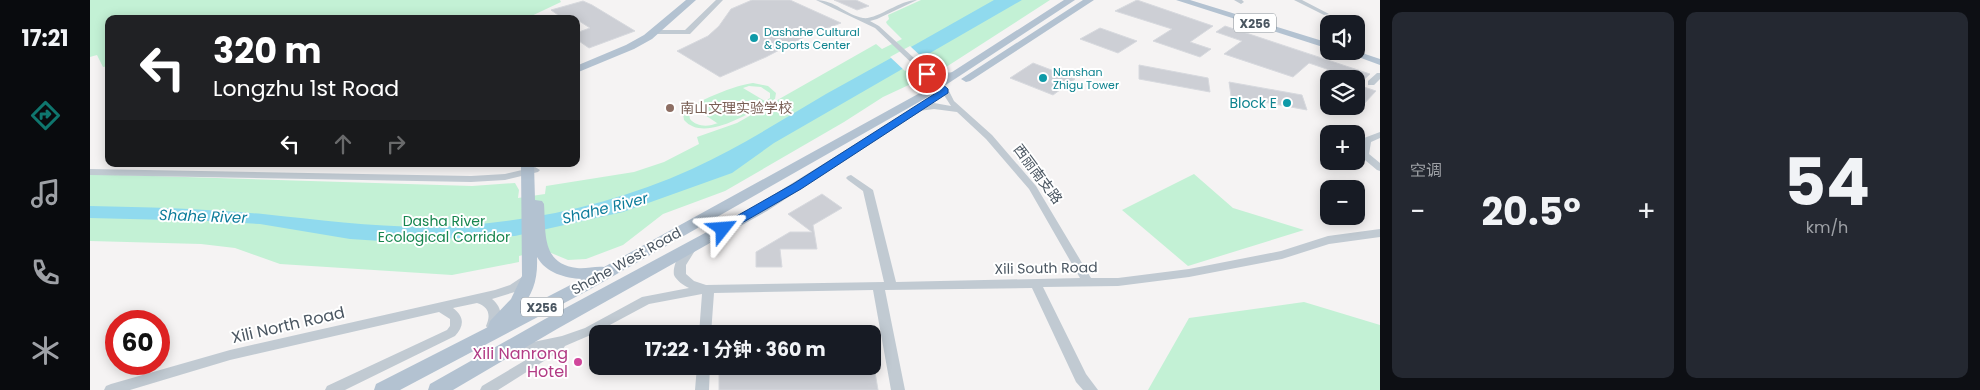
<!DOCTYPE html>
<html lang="zh">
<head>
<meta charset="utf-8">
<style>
	body { margin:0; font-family:Poppins,"Noto Sans SC",sans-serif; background:#242831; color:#f1f3f6; height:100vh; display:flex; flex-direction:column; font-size:19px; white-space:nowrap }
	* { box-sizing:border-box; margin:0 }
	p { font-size:16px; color:#9ea1a6 }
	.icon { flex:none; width:28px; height:28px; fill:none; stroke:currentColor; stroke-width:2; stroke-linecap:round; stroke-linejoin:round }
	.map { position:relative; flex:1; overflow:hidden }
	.details { display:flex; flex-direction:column; gap:12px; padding:12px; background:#0d0f14; width:600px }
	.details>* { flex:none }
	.banner { position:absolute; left:15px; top:15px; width:475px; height:152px; border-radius:10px; box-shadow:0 2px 12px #0003; background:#202124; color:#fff; overflow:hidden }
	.controls { position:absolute; left:1230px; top:15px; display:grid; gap:10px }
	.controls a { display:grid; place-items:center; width:45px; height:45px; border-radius:10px; background:#171b24; box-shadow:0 2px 12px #0003; font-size:25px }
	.speed { position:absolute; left:15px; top:310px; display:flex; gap:10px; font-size:25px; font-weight:700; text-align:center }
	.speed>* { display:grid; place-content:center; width:65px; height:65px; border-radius:50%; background:#171b24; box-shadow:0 2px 12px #0003; line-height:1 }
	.speed .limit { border:8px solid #d22; background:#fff; color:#111 }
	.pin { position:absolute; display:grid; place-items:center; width:42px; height:42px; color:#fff; margin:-21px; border:2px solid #fff; border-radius:50%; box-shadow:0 1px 5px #0007 }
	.me { position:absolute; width:55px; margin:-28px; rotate:62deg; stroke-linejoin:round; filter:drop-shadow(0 0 4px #0008) }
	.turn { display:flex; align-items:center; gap:18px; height:105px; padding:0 25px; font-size:22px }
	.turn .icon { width:65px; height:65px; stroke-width:2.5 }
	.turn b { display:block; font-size:35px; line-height:42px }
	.lanes { display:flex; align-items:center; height:48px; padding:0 25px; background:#0003; justify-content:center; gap:25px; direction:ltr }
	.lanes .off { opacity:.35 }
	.big { font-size:38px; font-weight:700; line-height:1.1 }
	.details .card { flex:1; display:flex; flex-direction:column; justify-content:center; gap:8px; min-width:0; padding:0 18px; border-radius:10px; background:#242831 }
	.details .dial { align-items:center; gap:0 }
	.dial b { font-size:65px; line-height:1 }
	.heat { display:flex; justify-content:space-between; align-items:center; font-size:28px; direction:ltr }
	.details .tiles { flex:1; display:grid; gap:12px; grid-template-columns:repeat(2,1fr) }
	.trip { position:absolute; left:499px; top:325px; width:292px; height:50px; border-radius:10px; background:#171b24; box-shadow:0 2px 12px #0003; font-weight:700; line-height:50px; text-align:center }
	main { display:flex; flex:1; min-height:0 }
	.dock { display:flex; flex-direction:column; width:90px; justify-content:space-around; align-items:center; background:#090b0e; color:#9ea1a6 }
	.dock .icon { width:35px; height:35px }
	.dock .current { color:#0f766e }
	.dock b { font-size:22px; color:#f1f3f6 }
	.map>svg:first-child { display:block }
</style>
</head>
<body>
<main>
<nav class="dock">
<b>17:21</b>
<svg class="icon current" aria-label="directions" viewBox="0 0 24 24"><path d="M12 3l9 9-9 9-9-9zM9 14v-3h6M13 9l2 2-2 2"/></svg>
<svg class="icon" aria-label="music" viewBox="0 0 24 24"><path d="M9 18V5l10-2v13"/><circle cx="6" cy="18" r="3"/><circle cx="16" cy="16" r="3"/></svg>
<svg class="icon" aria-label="phone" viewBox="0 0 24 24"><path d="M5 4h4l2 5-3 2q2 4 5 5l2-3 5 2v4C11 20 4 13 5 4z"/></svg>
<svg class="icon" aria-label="climate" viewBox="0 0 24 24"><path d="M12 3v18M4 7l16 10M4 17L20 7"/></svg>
</nav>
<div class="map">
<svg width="1290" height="390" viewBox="0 0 1290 390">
	<rect width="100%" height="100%" fill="#f5f3f3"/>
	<path fill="#c3f1d5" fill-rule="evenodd" d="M0,0h470l1,2 -36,17h-416v47l-6,1 -6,-12 -7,2z
		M831,0h129l-107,69 -60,28 -39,25 -119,69 -62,23 -40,31 -37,14 -18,1 -24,-10 -25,6v6l-67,13 -172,-11 -45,-16 -34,-4 -111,-3v-67l382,12 43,-3 4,7 -1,8 27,-4 1,-8 88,-14 30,-10 35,-18 -2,-7 40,-14 139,-79 6,5 20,-10 -15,-15 -1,-2 3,-3 -1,-4z
		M663,83l15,3 8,7 -1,6 -6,4c-21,10 -65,40 -85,17l-1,-6c8,-12 56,-30 70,-31zM659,86l12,1 9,6v5l-5,3 -22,-13zM606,109l21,14h1c-10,4 -21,4 -28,-4l-1,-5z
		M1104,174l39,34 71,22 -116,36 -66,-56z
		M1214,302l76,23v65h-232l41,-72z"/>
	<path fill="#90daee" d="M904,0h28l-248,143 -42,30 -109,39 -108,24 -134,5 -31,-2 -90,-15 -50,-3 -120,-3v-12c58,1 115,3 173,8 68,7 137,17 206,11 76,-6 153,-24 223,-56 46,-21 90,-49 134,-75 56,-31 112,-62 168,-94z"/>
	<path fill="#f5f3f3" d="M820,46l15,14 -20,11 -15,-14z"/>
	<path fill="#cdcfd5" stroke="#d7d9de" d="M662,0h38l51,23 -35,13 -40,21 -46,20 -43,-26 31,-15 11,-10 12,-17z
		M744,0h22l13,6 -12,4z
		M1047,0l76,26 -23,16 21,7 -11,8 -47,-16 19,-12 -57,-18z
		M493,1l9,4 43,26 -46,17 -13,-9v-6l14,-5 -14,-9h-26l8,-4 -7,-5z
		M1135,26l145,48 -12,11 18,6 -15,16 -5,-2v-26l-47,-16 -16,14 -69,-23 18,-13 -26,-9z
		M1010,28l37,13 -19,12 -38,-14z
		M943,63l42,16 -22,16 -43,-17z
		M1049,65l69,13 2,14 -71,-13z
		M1139,82l73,13 5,15 -76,-14z
		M732,194l20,14 -29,17 4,24h-37l2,18h-26v-15l34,-20h22l-24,-18z
		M629,366h155l4,24h-159z"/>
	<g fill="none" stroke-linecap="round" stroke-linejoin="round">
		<path fill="#c1cad2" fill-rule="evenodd" d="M626,0h7l-33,34h-35l-4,-2 4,-2h30z
			M726,0c19,0 30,15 47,18 14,2 36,-18 54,-18l-40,19 -7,2 9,5 47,43 13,4 19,-1v4c-8,1 -17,2 -24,0l14,13 6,12 38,34 44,51 55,92h27l71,-9 92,-18 47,-15 52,-7v8l-51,7 -47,15 -93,18 -71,9 -75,1 43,87 12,16h-15l-7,-8 -44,-94 -147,2 20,100h-14l-18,-100 -159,3 -3,41h-12l3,-40 -53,10 -56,30 -28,12 -2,3 -65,41h-18l2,-4 59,-35 -31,6 -5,-1 -1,-4 1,-4 57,-12 23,-8 57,-31 47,-9c-5,-2 -13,-8 -15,-13 -2,-11 9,-32 21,-29l1,3 -10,16v9l8,7 12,4 178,-3 -21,-91 -15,-11 -2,-2 2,-2 3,-1 22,15 23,92 184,-4 -51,-89 -43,-50 -29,-27 -23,-3 -23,3v-4l23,-5 17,3 -9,-14 -67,-64z
			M1144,0h8l2,2 -3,2z
			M1204,0h8l27,14 -5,1z
			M1287,73h3v6l-6,6h-6v-4z
			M1290,132v6l-9,4 -2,12 11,9v8l-3,-1 -18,-15 5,-17z
			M445,167l5,3 -2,2 -33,8 -34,2 -381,-7v-6l381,7 34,-2z
			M438,273l4,1 2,3 -16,14 -26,8c11,9 10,19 4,30l-4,2 -4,-2 -2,-3c5,-11 3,-19 -9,-23l-24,5c12,9 11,18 2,28l-110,54h-20l2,-4 120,-56 3,-4v-7l-11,-7 -209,48 -100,30h-26l2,-4 5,-2 119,-34 265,-60 15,-5z
			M607,366h13l-1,24h-14z"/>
		<path fill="#b3c2d1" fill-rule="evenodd" d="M596,0h10l-44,39 -18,10 -58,24v-7l50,-21 18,-10z
			M974,0h11l-149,98 -339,193 -187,99h-26l2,-6 112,-57 2,-6 21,-22 11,-23 -1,-112h13l1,36 7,1 2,3c2,28 -3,60 33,64 9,1 18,-2 27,-1l314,-173zM447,257c9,16 28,21 45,22l-62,32c13,-18 18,-31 17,-54z
			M993,0h11l-124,81 -4,1 -5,-3z
			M1086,0h14l139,43v6z
			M1252,51h14l24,8v6z
			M830,104l6,3 -2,2 -157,102 -210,118 -104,61h-25l2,-6 115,-65 212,-114z"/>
	</g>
	<path fill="#1a73e8" stroke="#114b97" d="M837,71l21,18v4l-147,96 -73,42h-9l-2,-2 2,-3 74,-42 146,-93 -17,-17z"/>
	<g fill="#0f9aa8" stroke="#fff" stroke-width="2">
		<circle cx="664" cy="38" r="5"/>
		<circle cx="953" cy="78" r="5"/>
		<circle cx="1197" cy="103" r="5"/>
	</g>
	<circle fill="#8d6e63" stroke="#fff" stroke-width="2" cx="580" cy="108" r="5"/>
	<circle fill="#d1479c" stroke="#fff" stroke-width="2" cx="488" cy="362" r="5"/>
	<g text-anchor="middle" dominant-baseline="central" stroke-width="4" stroke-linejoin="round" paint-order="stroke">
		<g font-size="11" fill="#0d838f" stroke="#fff" text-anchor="start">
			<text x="674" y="32">Dashahe Cultural<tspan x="674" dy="13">&amp; Sports Center</tspan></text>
			<text x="963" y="72">Nanshan<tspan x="963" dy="13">Zhigu Tower</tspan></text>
		</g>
		<g fill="#fff" stroke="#808990" stroke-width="1">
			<rect x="1144" y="13.5" width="42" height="19" rx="4"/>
			<rect x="431" y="297.5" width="42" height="19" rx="4"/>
		</g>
		<g font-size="12" font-weight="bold" fill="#4a5661">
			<text x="1165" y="23">X256</text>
			<text x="452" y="307">X256</text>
		</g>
		<g font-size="14" fill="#0d838f" stroke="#fff" text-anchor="end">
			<text x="1187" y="103">Block E</text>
		</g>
		<g font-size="14" fill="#785e54" stroke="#fff" text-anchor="start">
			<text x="590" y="108">南山文理实验学校</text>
		</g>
		<g font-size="14" fill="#4a5661" stroke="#fff">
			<text transform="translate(948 174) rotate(53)">西丽南支路</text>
			<text transform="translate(536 261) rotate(-29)">Shahe West Road</text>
			<text transform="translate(956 268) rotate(-1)">Xili South Road</text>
		</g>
		<g font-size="14" fill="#17864f" stroke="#fff">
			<text x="354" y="221">Dasha River<tspan x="354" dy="16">Ecological Corridor</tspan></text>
		</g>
		<g font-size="15" font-style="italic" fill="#0c7c9b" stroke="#fff">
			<text transform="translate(515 208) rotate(-14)">Shahe River</text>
			<text transform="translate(113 216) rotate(2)">Shahe River</text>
		</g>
		<g font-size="16" fill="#4a5661" stroke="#fff">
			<text transform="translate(198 325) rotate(-13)">Xili North Road</text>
		</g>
		<g font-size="16" fill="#b23c85" stroke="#fff" text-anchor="end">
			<text x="478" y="353">Xili Nanrong<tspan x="478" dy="18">Hotel</tspan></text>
		</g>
	</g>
</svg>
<div class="controls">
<a><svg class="icon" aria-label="sound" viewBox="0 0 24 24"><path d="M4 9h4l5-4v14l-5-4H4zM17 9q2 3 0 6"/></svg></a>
<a><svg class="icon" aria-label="layers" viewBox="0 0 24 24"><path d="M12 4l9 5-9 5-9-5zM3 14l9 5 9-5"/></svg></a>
<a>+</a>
<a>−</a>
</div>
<div class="speed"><div class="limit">60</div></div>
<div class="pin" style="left:837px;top:74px;background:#d93025"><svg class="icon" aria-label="arrive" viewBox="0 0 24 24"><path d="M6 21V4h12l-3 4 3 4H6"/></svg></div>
<svg class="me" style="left:633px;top:229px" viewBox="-20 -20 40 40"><path d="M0-17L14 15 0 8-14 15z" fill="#1a73e8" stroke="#fff" stroke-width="4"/></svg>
<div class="trip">17:22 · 1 分钟 · 360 m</div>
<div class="banner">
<div class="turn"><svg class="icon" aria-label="left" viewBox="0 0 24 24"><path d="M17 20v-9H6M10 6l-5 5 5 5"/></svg><div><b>320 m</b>Longzhu 1st Road</div></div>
<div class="lanes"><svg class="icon" aria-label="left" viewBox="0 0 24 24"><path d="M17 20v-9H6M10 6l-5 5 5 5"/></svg><svg class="icon off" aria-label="ahead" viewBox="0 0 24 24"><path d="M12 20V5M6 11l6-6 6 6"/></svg><svg class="icon off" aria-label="right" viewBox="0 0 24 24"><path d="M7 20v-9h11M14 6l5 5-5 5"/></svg></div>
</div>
</div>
<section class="details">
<div class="tiles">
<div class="card"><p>空调</p>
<div class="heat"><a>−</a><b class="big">20.5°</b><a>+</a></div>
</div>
<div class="card dial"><b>54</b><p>km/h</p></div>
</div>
</section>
</main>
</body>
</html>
